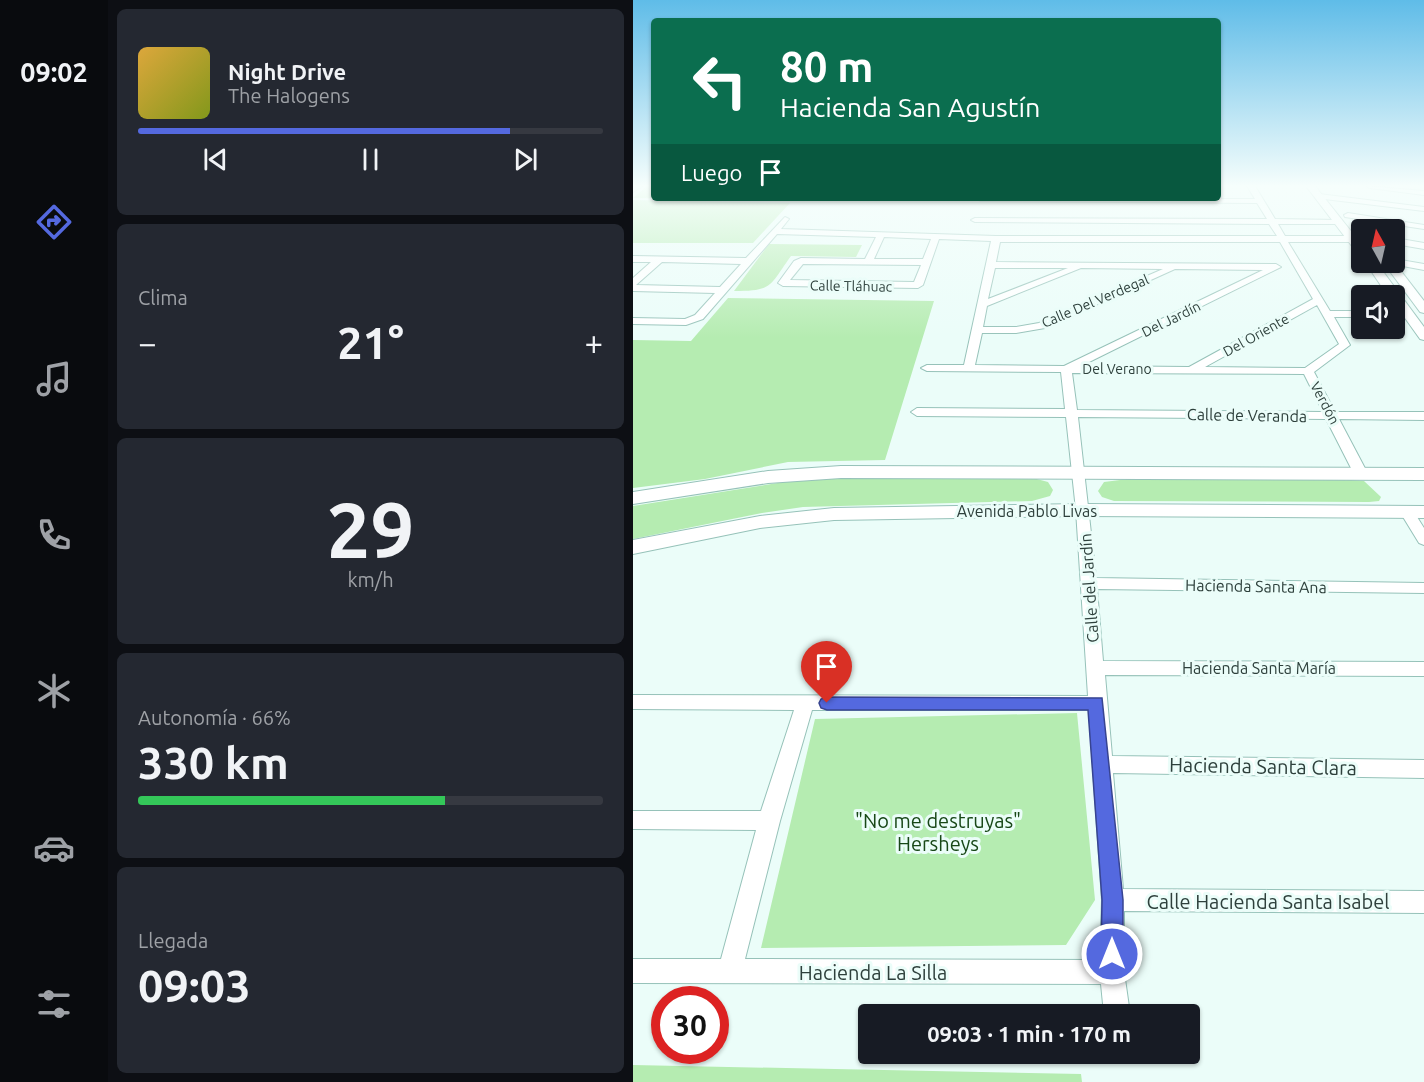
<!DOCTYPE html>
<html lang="es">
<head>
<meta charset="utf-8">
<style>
	body { margin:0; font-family:Ubuntu,sans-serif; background:#242831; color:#f1f3f6; height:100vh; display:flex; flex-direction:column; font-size:22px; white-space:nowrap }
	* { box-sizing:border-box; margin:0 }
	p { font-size:20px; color:#9ea1a6 }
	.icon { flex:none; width:33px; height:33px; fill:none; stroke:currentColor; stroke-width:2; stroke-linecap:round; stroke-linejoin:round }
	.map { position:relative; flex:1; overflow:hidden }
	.drawer { display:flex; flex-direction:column; gap:9px; padding:9px; background:#0d0f14; width:525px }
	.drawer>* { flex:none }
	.guide { position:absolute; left:18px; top:18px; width:570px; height:183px; border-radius:6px; box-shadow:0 2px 4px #0004; background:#0b6e4f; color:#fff; overflow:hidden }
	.needle { width:39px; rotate:352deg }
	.fabs { position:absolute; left:718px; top:219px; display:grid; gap:12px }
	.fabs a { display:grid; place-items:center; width:54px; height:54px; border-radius:6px; background:#171b24; box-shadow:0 2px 4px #0004; font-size:30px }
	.speed { position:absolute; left:18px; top:986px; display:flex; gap:12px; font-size:30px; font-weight:700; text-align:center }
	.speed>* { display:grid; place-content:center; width:78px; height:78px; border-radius:50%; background:#171b24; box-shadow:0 2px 4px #0004; line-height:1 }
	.speed .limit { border:9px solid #d22; background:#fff; color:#111 }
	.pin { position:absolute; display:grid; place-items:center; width:51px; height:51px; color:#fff; margin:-62px -26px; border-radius:50% 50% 50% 0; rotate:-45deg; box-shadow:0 0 6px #0007 }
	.pin .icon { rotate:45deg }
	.me { position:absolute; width:66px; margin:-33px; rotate:0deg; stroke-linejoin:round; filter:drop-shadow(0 0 4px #0008) }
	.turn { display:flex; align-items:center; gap:21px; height:126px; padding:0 30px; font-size:27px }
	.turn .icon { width:78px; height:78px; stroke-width:2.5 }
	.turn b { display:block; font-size:42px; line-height:51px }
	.then { display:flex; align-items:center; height:57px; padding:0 30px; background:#0003; gap:12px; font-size:22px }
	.big { font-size:45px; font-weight:700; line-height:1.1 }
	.drawer .widget { flex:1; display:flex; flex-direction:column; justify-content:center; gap:9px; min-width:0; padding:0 21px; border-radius:9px; background:#242831 }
	.drawer .dial { align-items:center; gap:0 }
	.dial b { font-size:78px; line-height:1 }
	.song { display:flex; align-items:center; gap:18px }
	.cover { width:72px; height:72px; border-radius:9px; background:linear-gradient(135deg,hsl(40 70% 55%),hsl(70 70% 35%)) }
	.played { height:6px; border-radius:3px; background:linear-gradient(90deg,#5469df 80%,#363941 80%) }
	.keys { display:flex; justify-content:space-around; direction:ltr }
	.heat { display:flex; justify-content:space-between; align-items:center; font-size:33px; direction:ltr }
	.charge { height:9px; border-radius:4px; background:linear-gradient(90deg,#34c759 66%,#363941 0) }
	.trip { position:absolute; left:225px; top:1004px; width:342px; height:60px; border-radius:6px; background:#171b24; box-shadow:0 2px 4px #0004; font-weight:700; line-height:60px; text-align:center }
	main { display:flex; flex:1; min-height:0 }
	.tabs { display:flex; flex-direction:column; width:108px; justify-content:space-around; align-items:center; background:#090b0e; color:#9ea1a6 }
	.tabs .icon { width:42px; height:42px }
	.tabs .selected { color:#5469df }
	.tabs b { font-size:27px; color:#f1f3f6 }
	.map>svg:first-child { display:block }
</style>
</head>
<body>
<main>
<nav class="tabs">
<b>09:02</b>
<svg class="icon selected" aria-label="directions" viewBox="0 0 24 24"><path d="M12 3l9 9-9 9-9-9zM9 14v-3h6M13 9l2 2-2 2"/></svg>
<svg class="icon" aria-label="music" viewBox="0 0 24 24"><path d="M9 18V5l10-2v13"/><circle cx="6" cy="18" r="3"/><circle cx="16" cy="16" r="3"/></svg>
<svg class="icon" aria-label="phone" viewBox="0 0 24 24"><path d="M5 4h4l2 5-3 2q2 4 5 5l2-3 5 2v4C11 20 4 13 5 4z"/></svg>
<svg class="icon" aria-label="climate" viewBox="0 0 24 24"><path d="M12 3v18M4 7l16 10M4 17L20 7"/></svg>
<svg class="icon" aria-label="car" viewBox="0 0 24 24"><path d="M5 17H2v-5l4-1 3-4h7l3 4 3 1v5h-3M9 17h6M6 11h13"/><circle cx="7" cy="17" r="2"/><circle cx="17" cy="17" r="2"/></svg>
<svg class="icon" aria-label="filters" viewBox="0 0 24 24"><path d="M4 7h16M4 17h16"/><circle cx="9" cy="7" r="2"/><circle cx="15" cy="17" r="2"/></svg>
</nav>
<section class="drawer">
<div class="widget">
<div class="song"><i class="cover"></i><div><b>Night Drive</b><p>The Halogens</p></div></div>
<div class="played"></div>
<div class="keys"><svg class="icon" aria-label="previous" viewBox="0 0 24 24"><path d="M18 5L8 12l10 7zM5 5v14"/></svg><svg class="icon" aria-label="pause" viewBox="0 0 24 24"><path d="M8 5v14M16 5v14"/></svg><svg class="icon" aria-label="next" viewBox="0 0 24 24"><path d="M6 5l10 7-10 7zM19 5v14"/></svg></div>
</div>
<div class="widget"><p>Clima</p>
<div class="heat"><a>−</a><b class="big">21°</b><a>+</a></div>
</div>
<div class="widget dial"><b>29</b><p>km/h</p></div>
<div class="widget"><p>Autonomía · 66%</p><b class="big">330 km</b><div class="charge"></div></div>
<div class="widget"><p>Llegada</p><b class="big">09:03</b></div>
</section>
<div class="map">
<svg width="791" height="1082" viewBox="0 0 791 1082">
	<rect width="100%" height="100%" fill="#ebfdf9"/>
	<path fill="#b5ecb1" d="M14,186h7v12h139l-2,2 -158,-2z
		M0,200l157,3 -37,40h-120z
		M136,244l93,1 -6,12 -65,-1c-22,30 -17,35 -57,35z
		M95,298l206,3 -49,159 -97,2 -83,17 -72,9v-148l58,1z
		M230,477l170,1 15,4 5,8 -3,6 -18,5 -229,6 -41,6 -129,26v-33l157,-25z
		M495,479l223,1 13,1 17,16 -2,4 -10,1 -255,-1 -12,-4 -4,-6 6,-9z
		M444,713l18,187 -29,45 -305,3 54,-229z
		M0,1065l448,9 1,8h-449z"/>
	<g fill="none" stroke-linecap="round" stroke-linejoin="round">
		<g stroke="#96c2b9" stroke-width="2">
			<path id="minor" d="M0,186h9l-9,6z
				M614,186h8l20,33 64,1 4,2 -4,2h-61l7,12h77v6h-74l42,69h32v6h-28l16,28 -36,27 21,40h89v8l-85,-1 29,55 -7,4 -7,-4 -28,-55 -248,-2 18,161 328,5v10l-327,-4 6,72 321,1v14l-319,-1 7,81 312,4v18l-311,-5 10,116 301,2v22l-300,-2v61l6,42h-26l-3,-30 -468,-1v-24h88l35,-129 -123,-1v-18h128l33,-101 -161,-1v-14l455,1 -12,-186 -10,-93 -149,-1 -6,-4 6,-4 148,1 -4,-37 -134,-1 -6,-3 6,-3h37l27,-124 -52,-2 -16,46 -5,3 -135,-2 -5,-3 16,-22 7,-3 64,1 11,-22 -99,-3 -74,85 -17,6 -53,-1v-6l52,1 10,-4 20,-22 -82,-2v-13l18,-16h-18v-6l113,2 39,-41 4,2 -8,10 215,7h281l-8,-12 -294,-2 -4,-2 4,-2 292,1 -10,-16 -276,-2 -4,-2h278zM251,237l47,2 -8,20h-49zM367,242h280l33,57 -124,68 -108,-1 200,-99 -5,-3 -280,-2zM29,262l79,2 -21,23 -84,-2zM170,264l118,1 -7,17 -124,-2zM362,268h73l-80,31zM448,268l82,1 -124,54 -23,4h-33l4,-21zM542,269l88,1 -199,96 -89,-1 7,-32h34l29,-5zM684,305l22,39 -34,24 -100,-1zM439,373l232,1 19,38 -246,-2zM179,710h277l13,190 -2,60 -355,-1 35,-138z
				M733,186l58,5v4l-54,-7z
				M686,194l105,13v4l-108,-13z
				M715,213l76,12v4l-79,-12 -1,-2z
				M762,238l29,5v6l-29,-5z
				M762,259l29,5v6l-32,-6z
				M762,311h13l5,3 -5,3h-13z
				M774,508l5,1 12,19v17l-5,-2 -19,-31z"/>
		</g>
		<g stroke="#96c2b9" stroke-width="2">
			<path id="tertiary" d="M673,186h9l47,59v10l-4,-1z
				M732,262h11l48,65v13l-4,-1 -25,-35v-8h-7z
				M750,262h11l30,39v12l-4,-1z"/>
		</g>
		<g stroke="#96c2b9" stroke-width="2">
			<path id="secondary" d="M208,466l583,2v12l-583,-2 -73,5 -135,21v-12l135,-21z
				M450,504l341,2v12l-341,-2 -249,4 -74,8 -127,26v-14l127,-24 74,-8z"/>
		</g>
		<use href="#minor" fill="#fff" fill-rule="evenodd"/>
		<use href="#tertiary" fill="#fff" fill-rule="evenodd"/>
		<use href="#secondary" fill="#fff" fill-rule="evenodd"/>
	</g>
	<linearGradient id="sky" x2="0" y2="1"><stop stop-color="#5fbce8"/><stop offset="0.55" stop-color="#f6fefc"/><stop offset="1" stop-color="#f6fefc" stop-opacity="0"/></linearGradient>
	<rect width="791" height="338" fill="url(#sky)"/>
	<path fill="#5469df" stroke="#374491" stroke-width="1.5" d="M194,697l275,1 21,202v54l-3,8 -8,3 -7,-3 -4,-8 1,-54 -14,-190h-261l-6,-2 -2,-5 2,-4z"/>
	<g text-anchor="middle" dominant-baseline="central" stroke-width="6" stroke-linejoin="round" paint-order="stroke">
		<g font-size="14" fill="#2e403c" stroke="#ebfdf9">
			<text transform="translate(218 286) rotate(1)">Calle Tláhuac</text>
			<text transform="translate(462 301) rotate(-23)">Calle Del Verdegal</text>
			<text transform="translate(538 319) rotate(-26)">Del Jardín</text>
			<text transform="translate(623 335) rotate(-29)">Del Oriente</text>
			<text x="484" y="369">Del Verano</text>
			<text transform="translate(692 403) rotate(62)">Verdón</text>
		</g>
		<g font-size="16" fill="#2e403c" stroke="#ebfdf9">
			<text transform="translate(614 415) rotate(1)">Calle de Veranda</text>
			<text x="394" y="511">Avenida Pablo Livas</text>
			<text transform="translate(623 586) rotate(1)">Hacienda Santa Ana</text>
			<text transform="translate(456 588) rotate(-94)">Calle del Jardín</text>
			<text x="626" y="668">Hacienda Santa María</text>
		</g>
		<g font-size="20" fill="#2e403c" stroke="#ebfdf9">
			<text transform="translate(630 766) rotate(1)">Hacienda Santa Clara</text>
			<text x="635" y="901">Calle Hacienda Santa Isabel</text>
			<text x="240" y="972">Hacienda La Silla</text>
		</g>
		<g font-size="20" fill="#184817" stroke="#ebfdf9">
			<text x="305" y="820">"No me destruyas"<tspan x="305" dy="23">Hersheys</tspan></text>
		</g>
	</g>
</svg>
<div class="fabs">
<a><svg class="needle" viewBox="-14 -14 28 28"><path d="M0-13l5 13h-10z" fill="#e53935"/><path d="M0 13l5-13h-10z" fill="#9ea1a6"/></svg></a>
<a><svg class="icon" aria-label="sound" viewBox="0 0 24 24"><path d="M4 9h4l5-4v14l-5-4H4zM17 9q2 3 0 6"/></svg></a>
</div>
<div class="speed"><div class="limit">30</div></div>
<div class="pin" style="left:194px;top:703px;background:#d93025"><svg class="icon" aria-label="arrive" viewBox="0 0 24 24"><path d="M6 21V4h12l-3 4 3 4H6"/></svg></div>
<svg class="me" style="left:479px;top:954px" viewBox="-20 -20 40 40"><circle r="17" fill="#5469df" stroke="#fff" stroke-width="3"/><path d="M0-11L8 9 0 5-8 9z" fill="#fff"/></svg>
<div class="trip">09:03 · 1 min · 170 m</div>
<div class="guide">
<div class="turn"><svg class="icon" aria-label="left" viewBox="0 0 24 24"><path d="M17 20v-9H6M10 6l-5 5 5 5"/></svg><div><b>80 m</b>Hacienda San Agustín</div></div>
<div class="then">Luego<svg class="icon" aria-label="arrive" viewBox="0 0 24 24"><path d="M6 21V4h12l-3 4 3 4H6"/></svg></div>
</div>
</div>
</main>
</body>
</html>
